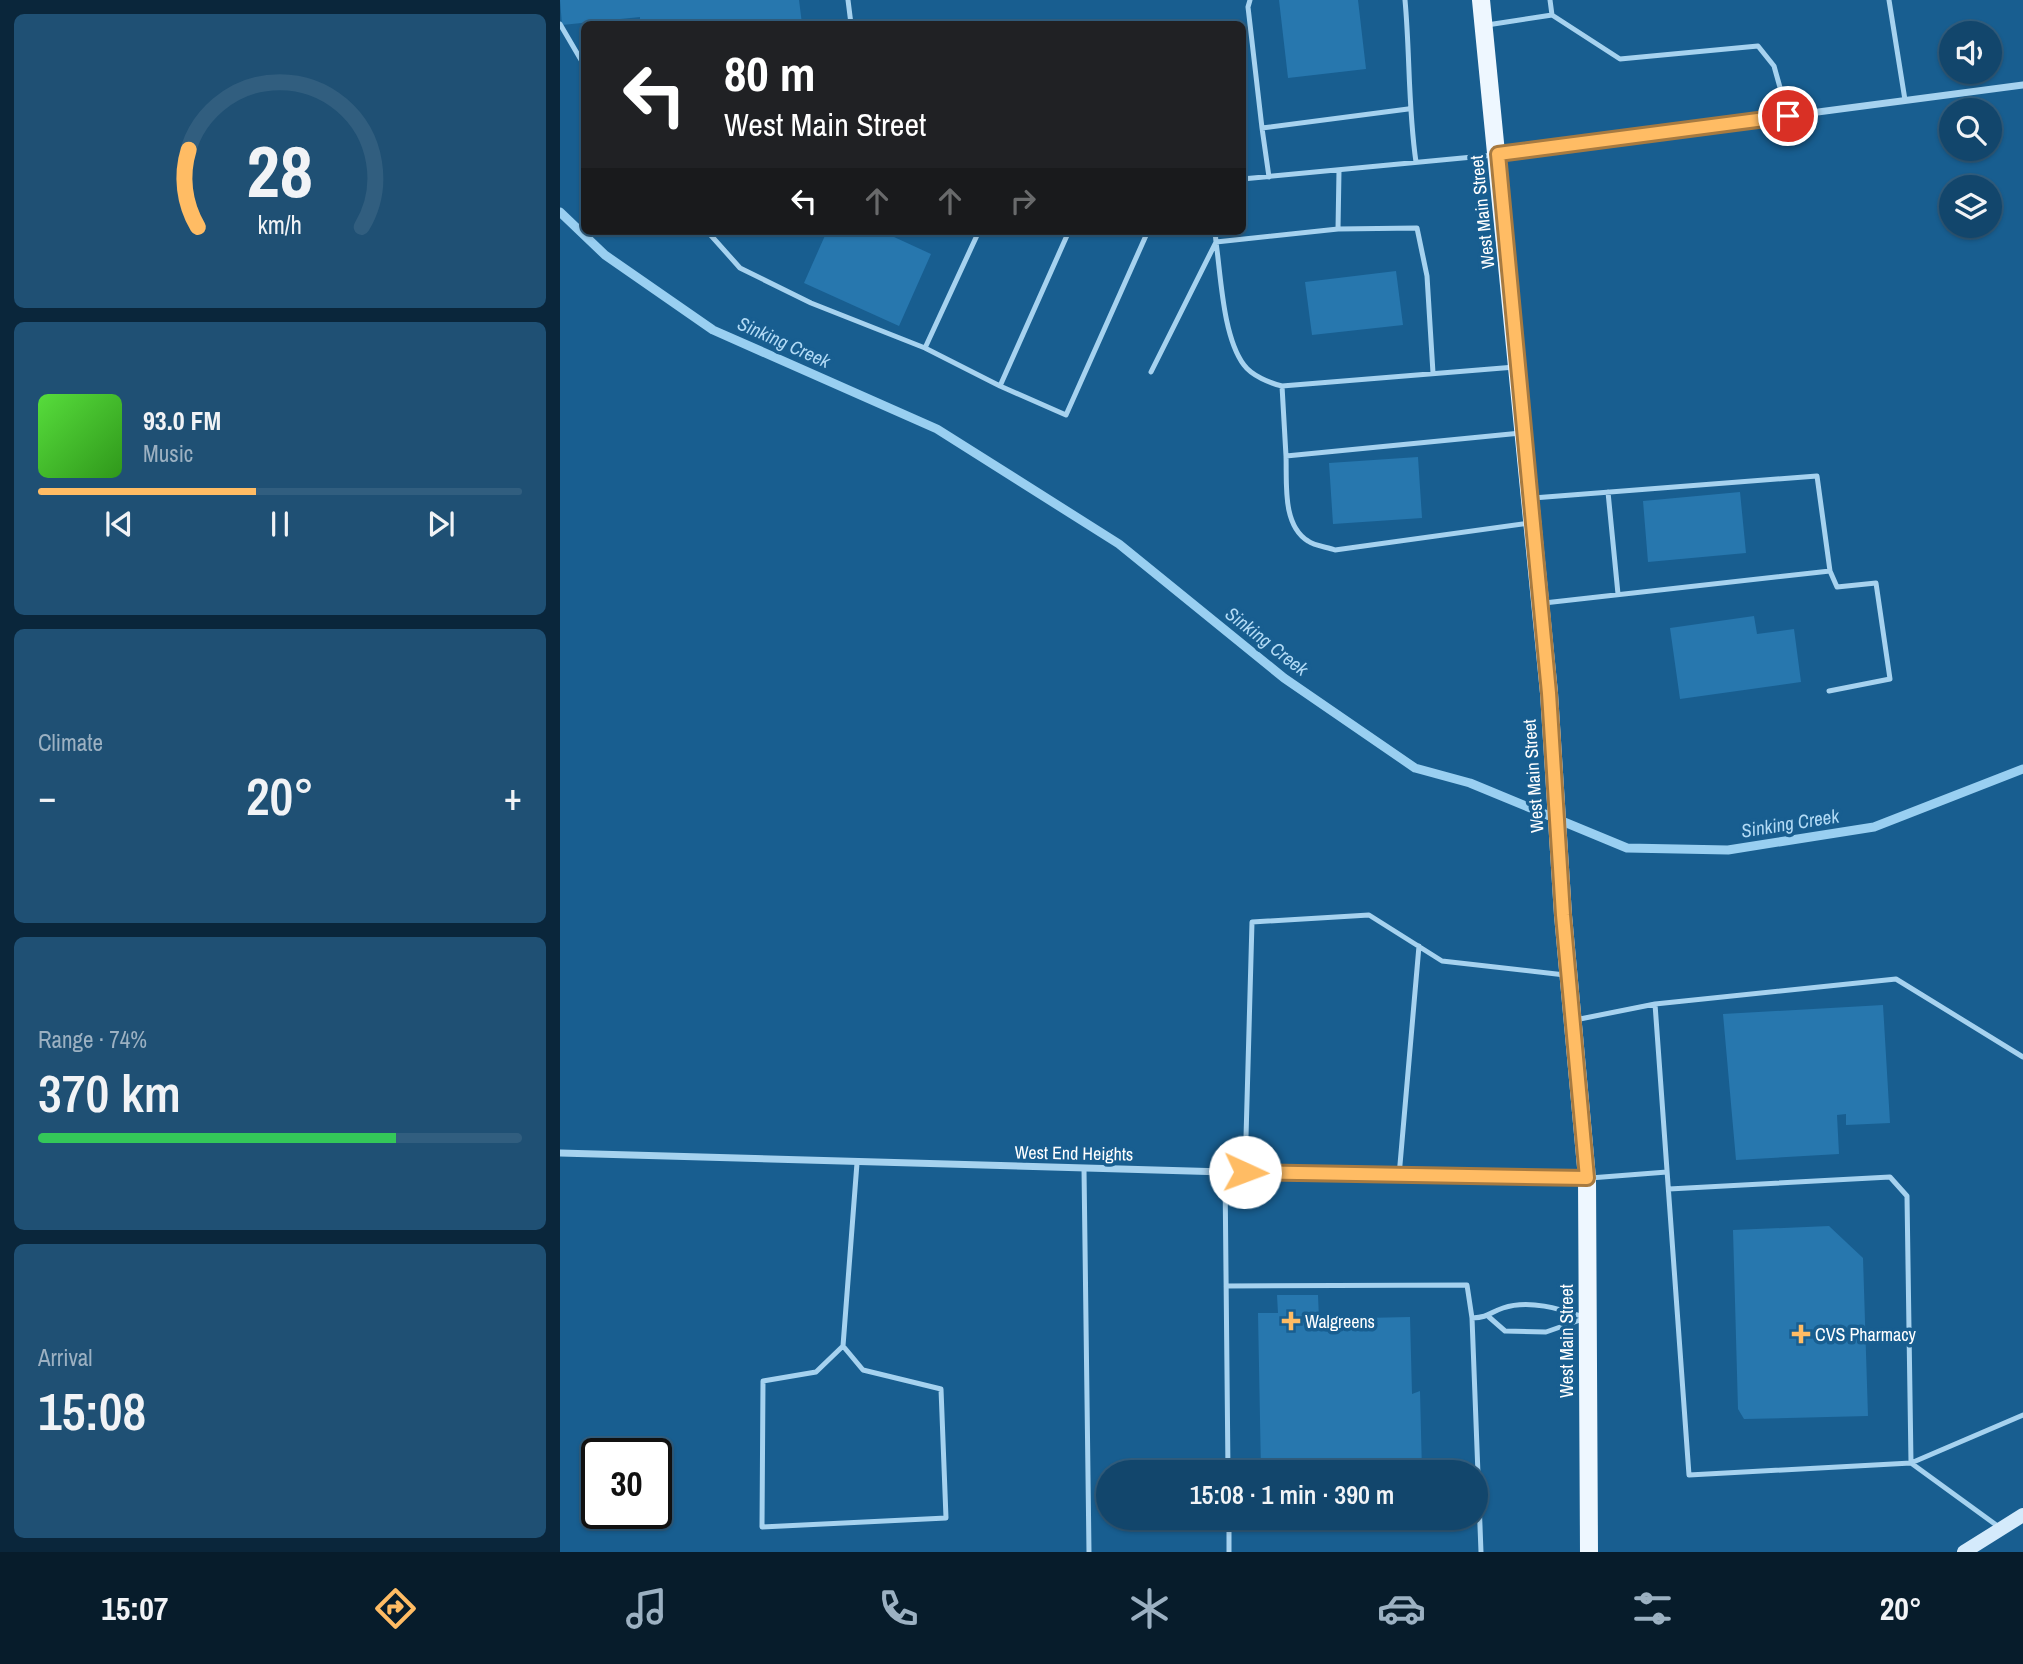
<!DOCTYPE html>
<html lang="en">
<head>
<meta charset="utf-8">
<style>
	body { margin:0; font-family:"Archivo Narrow",sans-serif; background:#1f5074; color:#f1f3f6; height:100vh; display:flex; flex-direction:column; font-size:26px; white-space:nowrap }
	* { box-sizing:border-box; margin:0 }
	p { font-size:23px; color:#9cb1c2 }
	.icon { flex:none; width:38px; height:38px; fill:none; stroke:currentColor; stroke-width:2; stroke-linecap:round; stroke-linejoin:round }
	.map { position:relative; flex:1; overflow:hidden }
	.side { display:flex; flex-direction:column; gap:14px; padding:14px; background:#0a263b; width:560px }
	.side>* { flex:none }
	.top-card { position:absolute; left:21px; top:21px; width:665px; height:214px; border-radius:10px; box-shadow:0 2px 5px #0004,0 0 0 2px #315e7f; background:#202124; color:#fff; overflow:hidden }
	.controls { position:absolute; left:1379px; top:21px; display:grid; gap:14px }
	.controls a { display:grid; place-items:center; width:63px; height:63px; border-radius:50%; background:#12466c; box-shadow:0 2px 5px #0004,0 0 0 2px #315e7f; font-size:35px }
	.speed { position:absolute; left:21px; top:1438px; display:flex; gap:14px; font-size:35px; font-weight:700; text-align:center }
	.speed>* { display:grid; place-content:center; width:91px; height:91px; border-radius:50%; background:#12466c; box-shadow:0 2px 5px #0004,0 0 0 2px #315e7f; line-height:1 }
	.speed .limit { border:4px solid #111; border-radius:10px; background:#fff; color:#111 }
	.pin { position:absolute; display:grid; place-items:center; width:60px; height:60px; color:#fff; margin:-30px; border:4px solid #fff; border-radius:50%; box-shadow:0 2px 7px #0007 }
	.me { position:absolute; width:77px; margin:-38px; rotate:92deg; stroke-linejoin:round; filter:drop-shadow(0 0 5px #0008) }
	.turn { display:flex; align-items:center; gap:24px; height:147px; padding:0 28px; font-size:32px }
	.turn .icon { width:91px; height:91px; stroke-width:2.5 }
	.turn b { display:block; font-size:49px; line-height:60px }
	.lanes { display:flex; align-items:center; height:66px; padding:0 28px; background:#0003; justify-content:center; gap:35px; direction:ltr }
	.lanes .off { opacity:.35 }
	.big { font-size:52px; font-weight:600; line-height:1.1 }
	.side .card { flex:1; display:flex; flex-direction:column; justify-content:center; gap:10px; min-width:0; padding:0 24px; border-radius:10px; background:#1f5074 }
	.side .dial { align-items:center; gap:0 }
	.dial svg { height:182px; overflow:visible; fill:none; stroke:#315e7f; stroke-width:7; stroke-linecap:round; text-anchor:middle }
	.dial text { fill:#f1f3f6; stroke:none }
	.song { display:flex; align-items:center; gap:21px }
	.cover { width:84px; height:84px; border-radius:10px; background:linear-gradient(135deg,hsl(110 70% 55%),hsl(110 70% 35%)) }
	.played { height:7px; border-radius:4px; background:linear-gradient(90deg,#ffbc64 45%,#315e7f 45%) }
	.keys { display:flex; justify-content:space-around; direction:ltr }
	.heat { display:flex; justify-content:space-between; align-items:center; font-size:38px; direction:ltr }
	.charge { height:10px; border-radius:5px; background:linear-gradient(90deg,#34c759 74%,#315e7f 0) }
	.trip { position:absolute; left:536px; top:1460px; width:392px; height:70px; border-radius:35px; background:#12466c; box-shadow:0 2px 5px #0004,0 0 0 2px #315e7f; font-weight:600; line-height:70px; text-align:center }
	.dock { display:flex; height:112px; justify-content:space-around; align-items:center; background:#071c2b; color:#9cb1c2 }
	.dock .icon { width:49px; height:49px }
	.dock .current { color:#ffbc64 }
	.dock b { font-size:32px; color:#f1f3f6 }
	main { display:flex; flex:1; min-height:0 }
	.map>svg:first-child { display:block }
</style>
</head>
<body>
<main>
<section class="side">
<div class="card dial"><svg viewBox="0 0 100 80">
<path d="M14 69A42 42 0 1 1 86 69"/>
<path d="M14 69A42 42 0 0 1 10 35" stroke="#ffbc64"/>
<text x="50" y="56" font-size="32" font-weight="700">28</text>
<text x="50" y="72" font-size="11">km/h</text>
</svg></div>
<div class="card">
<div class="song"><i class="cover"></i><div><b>93.0 FM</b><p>Music</p></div></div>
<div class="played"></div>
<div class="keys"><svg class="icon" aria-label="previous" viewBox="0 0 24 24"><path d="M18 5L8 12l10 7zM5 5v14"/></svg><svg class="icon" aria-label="pause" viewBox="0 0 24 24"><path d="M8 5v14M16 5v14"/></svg><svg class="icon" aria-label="next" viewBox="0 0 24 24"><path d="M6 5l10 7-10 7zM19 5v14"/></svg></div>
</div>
<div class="card"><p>Climate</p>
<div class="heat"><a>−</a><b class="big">20°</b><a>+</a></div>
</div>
<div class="card"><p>Range · 74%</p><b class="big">370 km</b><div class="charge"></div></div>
<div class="card"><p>Arrival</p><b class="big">15:08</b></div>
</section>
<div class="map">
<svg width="1463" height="1552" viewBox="0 0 1463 1552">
	<rect width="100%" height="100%" fill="#185e90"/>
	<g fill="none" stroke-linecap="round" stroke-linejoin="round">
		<path stroke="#99cff1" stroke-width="9" d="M0,212l45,43 108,75 224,99 182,115 165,134 131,90 55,15 157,65 101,2 146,-23 149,-58"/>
	</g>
	<path fill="#2777ae" d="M0,0h239l3,24h-162v-7l-78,8z
		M719,0h79l8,69 -78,9z
		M267,231h54l50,23 -32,72 -95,-43z
		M836,271l7,54 -91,10 -7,-53z
		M858,457l4,61 -89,6 -4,-61z
		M1180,492l6,61 -98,9 -5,-61z
		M1194,616l3,18 37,-5 7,53 -121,17 -10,-71z
		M1323,1005l7,118 -44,2v-11l-9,1 2,39 -103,6 -13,-146z
		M1269,1226l34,32 5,158 -124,3 -6,-10 -5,-179z
		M717,1295h41l1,24 91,-2 2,77 8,-3 2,81h-161l-3,-159h20z"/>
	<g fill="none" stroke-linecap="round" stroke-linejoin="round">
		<path stroke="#a6d2ef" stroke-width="5" d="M288,0l3,24
			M690,0l-2,7 14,121 146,-19
			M845,0c5,54 3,108 11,162
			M1329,0l16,100
			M992,15l68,44 138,-13 16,20 14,50
			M0,24l24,41
			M927,25l65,-10 -2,-15
			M702,128l7,49
			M682,179l252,-24
			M778,229l1,-58
			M147,231l33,37 71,35 114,45
			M419,231l-54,117 75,38 69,-155
			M591,372l65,-130 -1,-11
			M873,373l-6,-97 -10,-48 -79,1 -122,13c5,35 7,95 28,123 8,11 26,18 38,21l233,-19
			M440,386l66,29 82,-184
			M722,386l4,70
			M961,433l-235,23c1,27 -4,69 22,85 7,5 19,6 27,9l195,-27
			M1048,492l10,102
			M973,498l284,-22 13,95 -286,32
			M1269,691l61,-12 -14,-96 -39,4 -7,-16
			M1095,1004l34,471 222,-12 112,-48
			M1015,1020l80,-16 241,-25 127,78
			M524,1169l5,383
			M665,1172l3,300
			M685,1173l7,-251 117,-7 73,46 123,14
			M839,1176l20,-230
			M1030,1178l77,-6
			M1109,1189l221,-12 17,19 4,267 88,64
			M666,1286l241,-1 5,33c18,-1 16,-5 31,-10 26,-9 57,1 81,9
			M929,1317l16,14 41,1 37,-13
			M912,1318l9,234
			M283,1346l20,24 78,19 5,129 -184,9 1,-146 53,-9 27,-26 14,-183
			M669,1517v35"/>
		<path stroke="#a6d2ef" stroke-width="7" d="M938,154l525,-69
			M0,1153l665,19 361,6"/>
		<path stroke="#d4eafb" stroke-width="14" d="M1404,1552l59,-37"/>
		<path stroke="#eef7ff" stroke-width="18" d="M921,0l68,693 14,222 24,263 2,374"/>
	</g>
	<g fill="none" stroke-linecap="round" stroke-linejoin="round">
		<g stroke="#a67a41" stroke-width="18">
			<path id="route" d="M685,1172l342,6 -24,-263 -14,-222 -51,-539 290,-38"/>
		</g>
		<use href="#route" stroke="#ffbc64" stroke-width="12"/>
	</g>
	<g fill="#ffbc64" stroke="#185e90" stroke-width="2.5">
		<path d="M727.5 1310.5h7v7h7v7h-7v7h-7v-7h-7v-7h7z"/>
		<path d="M1237.5 1323.5h7v7h7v7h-7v7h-7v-7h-7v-7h7z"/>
	</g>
	<g text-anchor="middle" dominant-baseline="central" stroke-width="7" stroke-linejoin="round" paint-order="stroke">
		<g font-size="18" fill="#fff" stroke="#185e90">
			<text transform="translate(922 212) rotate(-96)">West Main Street</text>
			<text transform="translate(973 776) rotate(-94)">West Main Street</text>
			<text transform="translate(514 1153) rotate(1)">West End Heights</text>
			<text transform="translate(1006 1341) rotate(-90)">West Main Street</text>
		</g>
		<g font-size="18" fill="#fff" stroke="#185e90" text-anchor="start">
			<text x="745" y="1321">Walgreens</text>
			<text x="1255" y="1334">CVS Pharmacy</text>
		</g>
		<g font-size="19" font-style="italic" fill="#b2dbf6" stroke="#185e90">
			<text transform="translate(224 342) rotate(24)">Sinking Creek</text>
			<text transform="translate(707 641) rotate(38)">Sinking Creek</text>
			<text transform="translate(1230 823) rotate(-9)">Sinking Creek</text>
		</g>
	</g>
</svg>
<div class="controls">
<a><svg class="icon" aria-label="sound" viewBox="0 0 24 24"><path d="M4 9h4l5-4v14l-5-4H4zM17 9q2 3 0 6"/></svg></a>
<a><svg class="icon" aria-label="search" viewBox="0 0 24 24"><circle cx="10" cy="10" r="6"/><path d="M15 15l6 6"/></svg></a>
<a><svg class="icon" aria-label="layers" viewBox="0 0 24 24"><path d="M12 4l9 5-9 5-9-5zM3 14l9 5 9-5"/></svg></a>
</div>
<div class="speed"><div class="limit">30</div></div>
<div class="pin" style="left:1228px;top:116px;background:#d93025"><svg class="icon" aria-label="arrive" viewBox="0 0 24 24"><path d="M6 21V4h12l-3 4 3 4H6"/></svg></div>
<svg class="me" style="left:685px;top:1172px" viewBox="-20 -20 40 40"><circle r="19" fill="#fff"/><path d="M0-13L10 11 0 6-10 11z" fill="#ffbc64"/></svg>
<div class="trip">15:08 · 1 min · 390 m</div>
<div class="top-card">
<div class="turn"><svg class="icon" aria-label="left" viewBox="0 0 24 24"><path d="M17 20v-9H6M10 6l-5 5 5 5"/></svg><div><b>80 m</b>West Main Street</div></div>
<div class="lanes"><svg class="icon" aria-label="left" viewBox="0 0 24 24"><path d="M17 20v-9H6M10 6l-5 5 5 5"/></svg><svg class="icon off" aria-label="ahead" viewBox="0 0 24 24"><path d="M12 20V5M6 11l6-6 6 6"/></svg><svg class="icon off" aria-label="ahead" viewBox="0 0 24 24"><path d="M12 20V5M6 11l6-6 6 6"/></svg><svg class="icon off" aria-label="right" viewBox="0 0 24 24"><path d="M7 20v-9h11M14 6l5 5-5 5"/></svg></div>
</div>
</div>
</main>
<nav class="dock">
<b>15:07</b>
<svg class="icon current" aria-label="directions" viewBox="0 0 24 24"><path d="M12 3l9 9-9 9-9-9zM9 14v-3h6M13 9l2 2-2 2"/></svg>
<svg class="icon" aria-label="music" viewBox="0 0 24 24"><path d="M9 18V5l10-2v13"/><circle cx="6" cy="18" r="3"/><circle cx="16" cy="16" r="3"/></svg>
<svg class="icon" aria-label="phone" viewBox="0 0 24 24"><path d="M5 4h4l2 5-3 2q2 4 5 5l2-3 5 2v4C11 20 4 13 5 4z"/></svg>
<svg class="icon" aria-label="climate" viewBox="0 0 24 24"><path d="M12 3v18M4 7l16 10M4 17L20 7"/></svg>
<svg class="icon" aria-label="car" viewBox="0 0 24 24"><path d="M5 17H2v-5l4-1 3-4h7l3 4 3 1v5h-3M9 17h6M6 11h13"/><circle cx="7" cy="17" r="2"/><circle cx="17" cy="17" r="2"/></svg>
<svg class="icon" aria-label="filters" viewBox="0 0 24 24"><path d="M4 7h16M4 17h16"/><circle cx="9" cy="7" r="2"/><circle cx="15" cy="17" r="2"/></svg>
<b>20°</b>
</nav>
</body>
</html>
